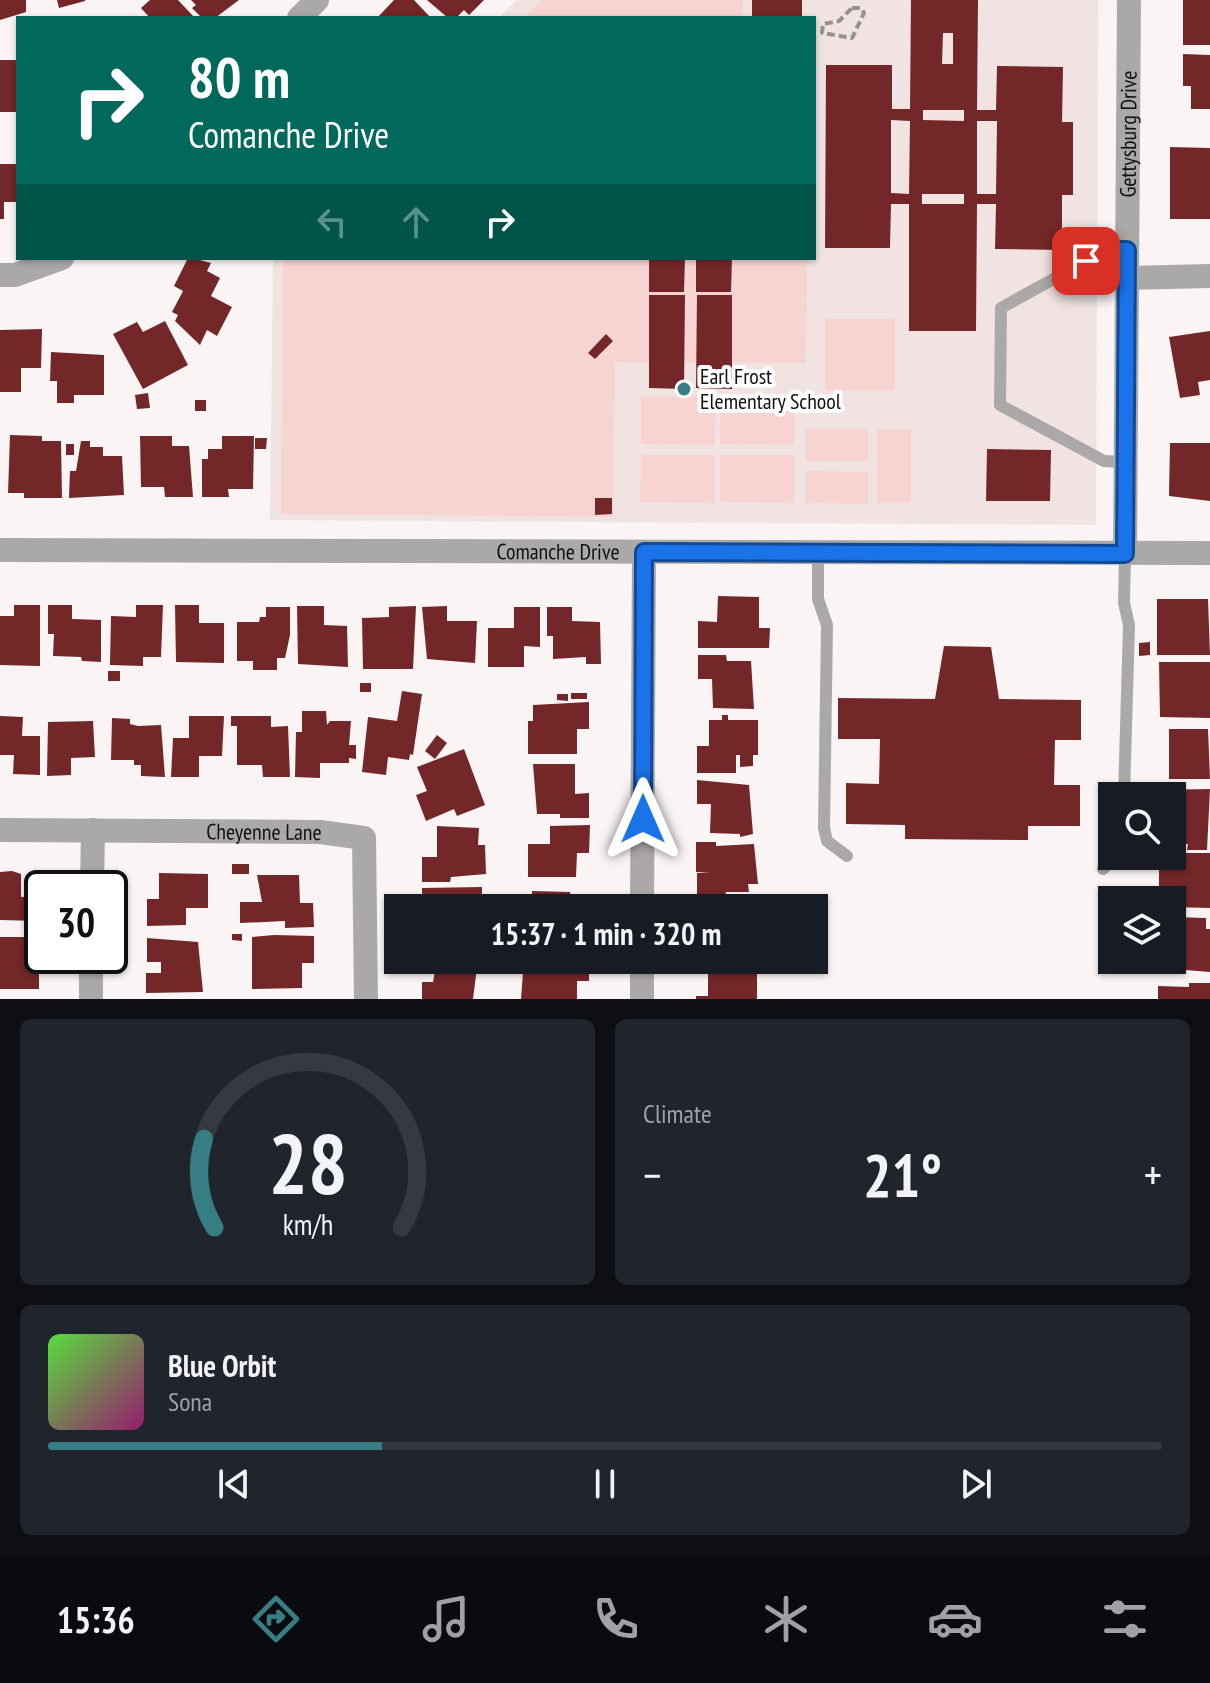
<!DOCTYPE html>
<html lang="en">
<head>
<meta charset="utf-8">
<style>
	body { margin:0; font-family:"PT Sans Narrow",sans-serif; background:#20242c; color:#f1f3f6; height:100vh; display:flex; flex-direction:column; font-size:30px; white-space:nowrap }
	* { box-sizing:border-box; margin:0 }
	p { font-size:26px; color:#9ea1a6 }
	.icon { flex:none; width:44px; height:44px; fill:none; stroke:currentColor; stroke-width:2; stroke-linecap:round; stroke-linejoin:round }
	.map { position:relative; height:999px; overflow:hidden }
	.side { display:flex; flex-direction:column; gap:20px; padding:20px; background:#0d0f14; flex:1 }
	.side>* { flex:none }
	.hud { position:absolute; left:16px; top:16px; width:800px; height:244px; border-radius:0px; box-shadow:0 2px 6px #0004; background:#00695c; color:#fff; overflow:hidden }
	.buttons { position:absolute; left:1098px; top:782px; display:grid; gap:16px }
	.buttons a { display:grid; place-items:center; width:88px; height:88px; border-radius:0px; background:#171b24; box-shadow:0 2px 6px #0004; font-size:40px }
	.speed { position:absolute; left:24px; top:870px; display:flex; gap:16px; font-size:40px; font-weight:700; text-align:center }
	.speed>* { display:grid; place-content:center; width:104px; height:104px; border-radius:50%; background:#171b24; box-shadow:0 2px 6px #0004; line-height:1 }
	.speed .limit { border:4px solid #111; border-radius:12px; background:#fff; color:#111 }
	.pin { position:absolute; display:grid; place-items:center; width:68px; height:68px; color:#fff; margin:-34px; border-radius:16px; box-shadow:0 4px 12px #0006 }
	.me { position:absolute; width:88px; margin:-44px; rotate:0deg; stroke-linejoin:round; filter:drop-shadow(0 0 6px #0008) }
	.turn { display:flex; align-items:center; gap:28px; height:168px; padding:0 40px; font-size:36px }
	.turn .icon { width:104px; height:104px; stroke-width:2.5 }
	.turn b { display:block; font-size:56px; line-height:68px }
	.lanes { display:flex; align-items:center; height:76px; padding:0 40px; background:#0003; justify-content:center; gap:40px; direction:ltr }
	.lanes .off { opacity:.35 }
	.big { font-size:60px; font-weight:600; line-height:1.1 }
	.side .tile { flex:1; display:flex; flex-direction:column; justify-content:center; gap:12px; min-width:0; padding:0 28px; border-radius:12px; background:#20242c }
	.side .dial { align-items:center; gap:0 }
	.dial svg { height:208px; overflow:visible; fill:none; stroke:#363941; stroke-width:7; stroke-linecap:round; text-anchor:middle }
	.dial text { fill:#f1f3f6; stroke:none }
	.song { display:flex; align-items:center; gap:24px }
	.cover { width:96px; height:96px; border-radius:12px; background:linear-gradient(135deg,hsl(110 70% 55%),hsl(320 70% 35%)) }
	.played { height:8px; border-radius:4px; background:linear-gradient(90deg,#367e84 30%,#363941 30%) }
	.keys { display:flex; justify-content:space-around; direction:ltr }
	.heat { display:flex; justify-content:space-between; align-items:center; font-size:44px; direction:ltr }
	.side .tiles { flex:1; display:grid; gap:20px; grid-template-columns:1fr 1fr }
	.tile:last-child { grid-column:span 2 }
	.trip { position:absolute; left:384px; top:894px; width:444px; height:80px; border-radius:0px; background:#171b24; box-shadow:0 2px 6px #0004; font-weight:600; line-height:80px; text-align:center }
	.menu { display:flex; height:128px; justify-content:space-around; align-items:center; background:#090b0e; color:#9ea1a6 }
	.menu .icon { width:56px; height:56px }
	.menu .current { color:#367e84 }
	.menu b { font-size:36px; color:#f1f3f6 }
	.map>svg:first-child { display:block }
</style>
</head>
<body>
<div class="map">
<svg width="1210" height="999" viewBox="0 0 1210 999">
	<rect width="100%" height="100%" fill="#faf4f4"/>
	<path fill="#f0e3e2" d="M517,0h581l-2,525 -826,-5 3,-262h541v-240h-316z"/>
	<path fill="#f7d4d2" d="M542,0h201v18h-219z
		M283,258h524l-1,105 -191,-1 -2,155 -332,-3z
		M825,319h70v72h-70z
		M641,397h75l-1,48 -74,-1z
		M720,397h74v48l-74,-1z
		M805,429h63v32h-63z
		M911,429v74h-34v-73z
		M641,455h74v48l-75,-1z
		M720,455h74v48l-74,-1z
		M805,471l63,1v32l-63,-1z"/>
	<path fill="#732728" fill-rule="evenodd" d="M0,0h26v12l-26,8z
		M57,0h28v1l-26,7z
		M150,0h28l17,18h-45l-9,-10z
		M191,0h48l-24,18h-13l-10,-10 4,-3z
		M394,0h20l17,18h-54z
		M427,0h57l-15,15 -5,-5 -8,8h-8z
		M752,0h50v18h-50z
		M911,0h67l-1,110h19l1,-44 66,1 -1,55h11v73h-11v55l-67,-1 1,-45h-19l-1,127h-67v-127h-18l-1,44h-65l1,-183h66v44h18zM943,33h10v31h-11zM923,110h41v11l-41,-1zM891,120l19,1 -1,73 -18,-1zM977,121h20l-1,73h-19zM922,194h42v10h-42z
		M1183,0h27v45h-27z
		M1183,54l27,1v54h-19v-23h-8z
		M0,60h18l-2,52h-16z
		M1170,147l40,1v71h-40z
		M0,164h18v38h-14v17h-4z
		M192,258l19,5 -4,8 13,7 -9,18 21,11 -15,29 -10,-6 -7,15 -25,-24 3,-6 -6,-3 11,-21 -9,-5 13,-26z
		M649,258h36l-1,34h-35z
		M696,258h36l-1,34h-35z
		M649,295h36l-1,94 -35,-1z
		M697,295h35v94l-36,-1z
		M165,321l23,44 -45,24 -30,-55 24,-12 6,10z
		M42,329l-1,39h-20v24h-21v-62z
		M1210,331v49l-12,2 2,13 -20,3 -11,-61z
		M606,334l7,7 -18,18 -7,-6z
		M51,352l53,3v40h-30v8h-17v-22h-7z
		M148,393l2,15 -13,1 -2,-14z
		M195,400h11v11h-11z
		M10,435l32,1v5h19l1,57h-38v-5h-16z
		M140,436h32v10h17l4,51h-28l-1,-10h-23z
		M222,436h32l-1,53h-25l1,8h-27v-38h6v-10h14z
		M255,438h12l-1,11h-11z
		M81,441h9v6h13v9h19l2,39 -55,3 1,-27h6z
		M1170,443h40v58l-41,-5z
		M66,444h8v11h-8z
		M987,449l64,1 -1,51h-64z
		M595,498h17v16l-17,1z
		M718,596l41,1v31h11l-1,20h-71v-27l19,1z
		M1157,599h51l2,56h-53z
		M14,605h26v61l-40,-1v-49h14z
		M48,605h24v14l29,1v42l-19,-1 -1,-4 -28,-1 1,-22h-6z
		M136,605h27l-2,52h-18v9l-33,-1 1,-49 25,1z
		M175,605h24v18h25v40l-48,-1z
		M297,606h27v19l23,1 1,41 -50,-3z
		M416,606l-3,63h-50l-1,-51 27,-1v-10z
		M447,606v15h30l-2,42 -48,-4 -5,-52z
		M266,607h24v28l-5,23h-8v12h-24v-9h-16v-39h22l1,-5h6z
		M514,607h26v40l-16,-1v21h-36v-39h26z
		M547,607h25v14l28,1 1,42h-15v-7l-33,2v-23h-6z
		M1150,642v13l-11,1v-13z
		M944,646l47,1 8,52 82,1v40h-26l-1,45h26v41h-52v14l-123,-1v-14l-59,-1v-41l33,1 1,-45h-42v-41l97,1z
		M698,655h28l1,6h24l3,48 -41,-1 -1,-29h-14z
		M1159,662h51v56l-50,-1z
		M108,671h12v10h-12z
		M360,683h11v9h-11z
		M402,691l20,3 -9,61 -3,-1 -1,6 -21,-3 -2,18 -24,-3 6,-55 29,4z
		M571,693h16v6h-16z
		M557,694h11v7l-11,-1z
		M589,702v27h-12v25h-49v-33h5v-16z
		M302,711h24l1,14 3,-4h21l-2,24h7v14l-7,-1v5h-29v15l-25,-1 1,-45h6z
		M722,715h6v5h30v35h-5v11l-13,1v-12h-4v18h-39v-27h12v-26h13z
		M0,716l23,1 -1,19h18v39l-27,-1 1,-19h-14z
		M189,716h35l-2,40h-23v21h-28l2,-39h16z
		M231,716h40v11l17,-1 2,51h-27l-1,-12h-25v-39h-6z
		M112,718l18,1v5l8,2 23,-1 4,52 -24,-1v-11h-7v-5h-23z
		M93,721l2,36 -24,1v17l-24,1 1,-54z
		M1169,729h39l2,50h-41z
		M437,735l10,8 -12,16 -10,-8z
		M464,749l21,56 -28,11 -3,-7 -28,12 -10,-26 11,-4 -10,-24z
		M533,764h42v30l14,-1v25h-29v-4h-23z
		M697,780l52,5 4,49 -13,3v-3l-30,-1 1,-29h-14z
		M1210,789l-3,61h-20l1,-6h-16v-48h-16v-6z
		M590,825l-1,28h-12l-1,24h-48v-33h22v-18z
		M437,826l42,2 -1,17h7l1,29 -35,3 -1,5h-28v-25h15z
		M696,842h20v4l38,-2 4,40h-10l1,8h-23l-1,6h-28v-25l13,-1h-14z
		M1172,853h38v55l-38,-1v-7h-13v-44z
		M232,864h17v10h-17z
		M12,871l9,3v23l18,-1v25l-39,-1v-48z
		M159,873l49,1v34h-22v17l-39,1v-27h12z
		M257,875h42l1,28h13l1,24 -29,1v-7l-45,2v-21h22z
		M482,887v21h-60v-20z
		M532,891l38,1 1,6h18v10h-57z
		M696,905h39v3h-39z
		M1172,917l34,1v11h4v43l-49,-4 -2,-8h13z
		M232,934h10v7l-10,-1z
		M274,935l40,1v27h-12v25l-50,1v-52z
		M0,937h39v26h-13v5h13v21h-39z
		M147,938l51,4 5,50 -57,1v-20h15v-11h-14z
		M437,960h41l-5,39h-51v-17h11z
		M534,960h55v21h-12v18h-56l2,-27h11z
		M708,970h49v29h-61v-3h12z
		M1189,983h21v16h-52v-13l31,1z"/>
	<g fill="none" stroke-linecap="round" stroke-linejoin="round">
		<path stroke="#959191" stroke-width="4" stroke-dasharray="8 4" stroke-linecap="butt" d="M852,8h9l3,5 -12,25 -30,-5 1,-9 16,-3z"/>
		<path stroke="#aba8a8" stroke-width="12" d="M1126,462l-22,-1 -104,-56 1,-97 105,-58h21
			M818,552v47l9,26 -3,203 3,13 20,15
			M1124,796l5,-171 -5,-22 1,-49
			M1103,869l13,-13"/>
		<g stroke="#aba8a8" stroke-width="24">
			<path d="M299,18l18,-18"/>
			<path d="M0,275h15l47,-17"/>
			<path d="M1127,278l83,-2"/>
			<path id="s1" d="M0,550l1210,3"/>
			<path id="s2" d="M1125,554l4,-554"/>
			<path id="s3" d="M0,830l320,2 44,6 2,161"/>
			<path d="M92,888l1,-58"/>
			<path d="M642,908l2,-356"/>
			<path d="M91,999v-43"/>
			<path d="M642,999v-39"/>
		</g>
	</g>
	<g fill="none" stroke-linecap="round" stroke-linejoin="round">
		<g stroke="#114b97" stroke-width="20">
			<path id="route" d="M643,819l1,-267 481,2 2,-304h-21l-20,11"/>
		</g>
		<use href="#route" stroke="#1a73e8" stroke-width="14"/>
	</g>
	<circle fill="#367e84" stroke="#fff" stroke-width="3" cx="684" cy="389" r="8"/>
	<g text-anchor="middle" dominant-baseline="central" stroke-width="8" stroke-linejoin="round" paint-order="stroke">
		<g font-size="22" fill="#121010" stroke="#fff">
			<text stroke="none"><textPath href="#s2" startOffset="420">Gettysburg Drive</textPath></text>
			<text stroke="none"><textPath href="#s1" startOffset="558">Comanche Drive</textPath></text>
			<text stroke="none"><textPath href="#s3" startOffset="264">Cheyenne Lane</textPath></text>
		</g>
		<g font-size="22" fill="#121010" stroke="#fff" text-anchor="start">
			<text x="700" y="376">Earl Frost<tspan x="700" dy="25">Elementary School</tspan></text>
		</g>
	</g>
</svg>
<div class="buttons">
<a><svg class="icon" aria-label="search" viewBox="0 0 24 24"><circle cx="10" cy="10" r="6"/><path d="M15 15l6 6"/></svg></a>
<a><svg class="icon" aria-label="layers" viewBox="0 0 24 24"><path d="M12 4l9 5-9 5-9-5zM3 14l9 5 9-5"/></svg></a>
</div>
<div class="speed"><div class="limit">30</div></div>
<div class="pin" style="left:1086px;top:261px;background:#d93025"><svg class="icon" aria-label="arrive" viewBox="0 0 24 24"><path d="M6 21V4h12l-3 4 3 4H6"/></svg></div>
<svg class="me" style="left:643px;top:819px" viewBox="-20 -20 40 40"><path d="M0-17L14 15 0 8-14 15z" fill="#1a73e8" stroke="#fff" stroke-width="4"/></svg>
<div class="trip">15:37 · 1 min · 320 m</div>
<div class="hud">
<div class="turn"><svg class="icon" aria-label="right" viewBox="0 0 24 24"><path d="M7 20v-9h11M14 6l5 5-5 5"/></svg><div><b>80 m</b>Comanche Drive</div></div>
<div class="lanes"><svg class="icon off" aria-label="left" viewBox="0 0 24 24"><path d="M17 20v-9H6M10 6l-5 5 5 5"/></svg><svg class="icon off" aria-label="ahead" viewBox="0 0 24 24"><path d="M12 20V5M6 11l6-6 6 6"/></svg><svg class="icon" aria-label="right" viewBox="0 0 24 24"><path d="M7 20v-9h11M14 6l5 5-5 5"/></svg></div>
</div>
</div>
<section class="side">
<div class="tiles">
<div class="tile dial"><svg viewBox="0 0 100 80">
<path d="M14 69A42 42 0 1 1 86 69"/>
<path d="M14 69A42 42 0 0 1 10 35" stroke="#367e84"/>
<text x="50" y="56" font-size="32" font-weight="700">28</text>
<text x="50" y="72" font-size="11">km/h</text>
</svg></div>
<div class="tile"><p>Climate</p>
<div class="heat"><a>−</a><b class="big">21°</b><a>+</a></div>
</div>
<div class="tile">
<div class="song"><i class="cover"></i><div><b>Blue Orbit</b><p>Sona</p></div></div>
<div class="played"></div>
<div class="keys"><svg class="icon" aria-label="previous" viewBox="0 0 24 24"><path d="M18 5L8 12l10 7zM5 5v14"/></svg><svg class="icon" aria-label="pause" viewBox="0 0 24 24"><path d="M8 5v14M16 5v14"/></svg><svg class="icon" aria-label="next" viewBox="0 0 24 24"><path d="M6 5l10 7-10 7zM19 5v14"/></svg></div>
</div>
</div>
</section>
<nav class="menu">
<b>15:36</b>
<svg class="icon current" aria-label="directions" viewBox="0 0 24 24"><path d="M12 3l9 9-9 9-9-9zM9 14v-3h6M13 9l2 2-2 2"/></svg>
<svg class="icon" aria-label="music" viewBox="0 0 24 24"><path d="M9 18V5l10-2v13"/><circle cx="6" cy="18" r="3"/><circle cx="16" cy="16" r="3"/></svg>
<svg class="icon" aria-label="phone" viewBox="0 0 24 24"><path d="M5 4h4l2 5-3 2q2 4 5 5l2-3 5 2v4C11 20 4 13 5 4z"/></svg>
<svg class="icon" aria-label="climate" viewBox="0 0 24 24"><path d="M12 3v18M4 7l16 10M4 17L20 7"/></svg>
<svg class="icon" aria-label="car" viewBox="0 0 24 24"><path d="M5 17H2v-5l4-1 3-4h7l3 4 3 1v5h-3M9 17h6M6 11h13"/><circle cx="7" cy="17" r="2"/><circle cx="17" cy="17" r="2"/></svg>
<svg class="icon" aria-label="filters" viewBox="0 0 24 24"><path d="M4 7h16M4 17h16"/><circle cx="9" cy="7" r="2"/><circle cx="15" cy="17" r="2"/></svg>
</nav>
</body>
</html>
